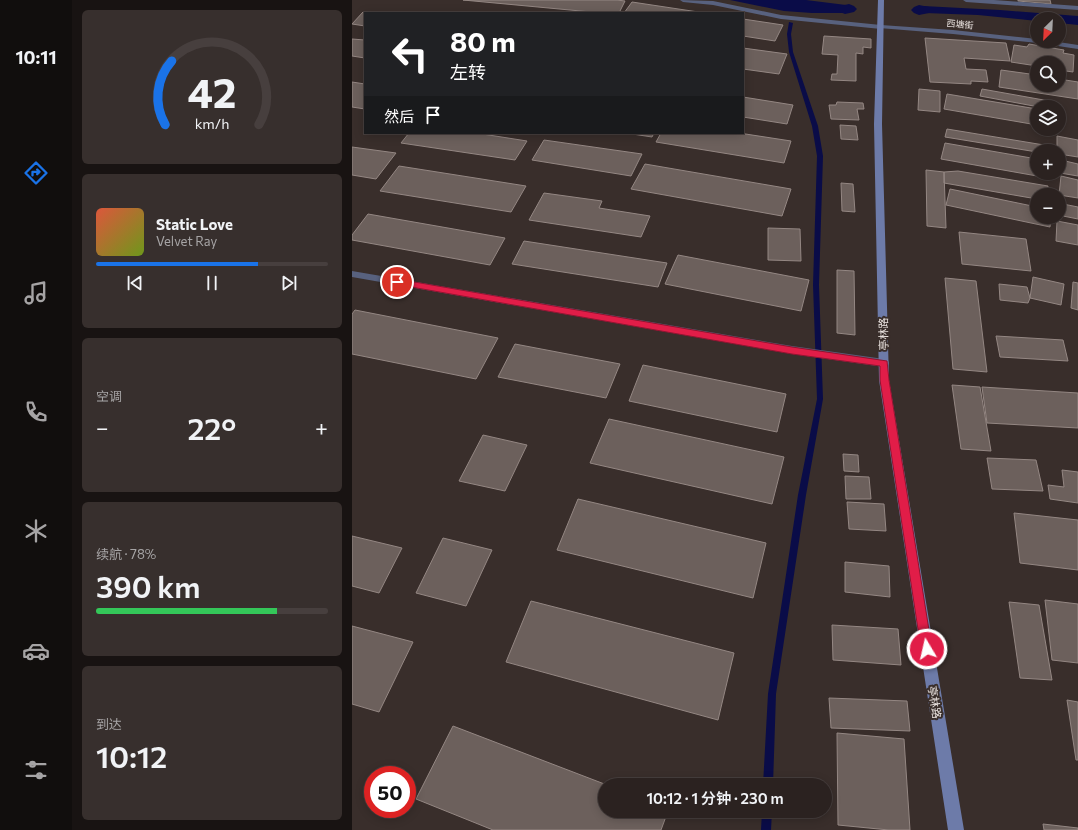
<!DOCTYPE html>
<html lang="zh">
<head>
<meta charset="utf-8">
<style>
	body { margin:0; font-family:Commissioner,"Noto Sans SC",sans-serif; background:#372f2d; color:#f1f3f6; height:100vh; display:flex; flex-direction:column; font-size:15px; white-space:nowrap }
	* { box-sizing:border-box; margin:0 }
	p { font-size:13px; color:#a6a4a5 }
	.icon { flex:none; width:22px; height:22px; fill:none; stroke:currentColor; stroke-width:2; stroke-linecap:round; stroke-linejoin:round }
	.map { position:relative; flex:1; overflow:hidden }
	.panel { display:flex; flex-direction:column; gap:10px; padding:10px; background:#181312; width:280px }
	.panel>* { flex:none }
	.guide { position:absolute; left:12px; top:12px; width:380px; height:122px; border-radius:0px; box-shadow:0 2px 10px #0003,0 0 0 1px #473f3e; background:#202124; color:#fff; overflow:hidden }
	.needle { width:26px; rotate:204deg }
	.tools { position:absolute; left:678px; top:12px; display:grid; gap:8px }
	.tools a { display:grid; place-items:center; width:36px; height:36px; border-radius:50%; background:#2b2220; box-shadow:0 2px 10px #0003,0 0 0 1px #473f3e; font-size:20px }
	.speed { position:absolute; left:12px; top:766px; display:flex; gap:8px; font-size:20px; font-weight:700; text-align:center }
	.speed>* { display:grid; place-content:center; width:52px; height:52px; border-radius:50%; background:#2b2220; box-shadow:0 2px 10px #0003,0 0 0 1px #473f3e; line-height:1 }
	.speed .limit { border:6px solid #d22; background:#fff; color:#111 }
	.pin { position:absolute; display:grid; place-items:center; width:34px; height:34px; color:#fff; margin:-17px; border:2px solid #fff; border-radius:50%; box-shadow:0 1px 4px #0007 }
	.me { position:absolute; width:44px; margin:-22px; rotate:351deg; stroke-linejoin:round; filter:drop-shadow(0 0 3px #0008) }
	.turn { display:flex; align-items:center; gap:14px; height:84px; padding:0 20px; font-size:18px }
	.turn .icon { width:52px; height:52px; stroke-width:2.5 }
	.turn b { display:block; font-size:28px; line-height:34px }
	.then { display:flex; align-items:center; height:38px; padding:0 20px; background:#0003; gap:8px; font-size:15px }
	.big { font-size:30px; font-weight:600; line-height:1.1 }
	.panel .tile { flex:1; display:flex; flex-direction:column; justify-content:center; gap:6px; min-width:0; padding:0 14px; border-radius:6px; background:#372f2d }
	.panel .dial { align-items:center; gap:0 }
	.dial svg { height:104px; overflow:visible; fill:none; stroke:#473f3e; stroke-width:7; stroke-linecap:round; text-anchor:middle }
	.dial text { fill:#f1f3f6; stroke:none }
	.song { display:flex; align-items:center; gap:12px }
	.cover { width:48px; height:48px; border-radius:6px; background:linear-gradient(135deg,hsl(10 70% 55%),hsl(80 70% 35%)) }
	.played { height:4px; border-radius:2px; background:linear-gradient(90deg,#1a73e8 70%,#473f3e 70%) }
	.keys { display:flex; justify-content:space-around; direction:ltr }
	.heat { display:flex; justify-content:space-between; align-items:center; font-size:22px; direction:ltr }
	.charge { height:6px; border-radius:3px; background:linear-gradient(90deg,#34c759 78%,#473f3e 0) }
	.trip { position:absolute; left:246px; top:778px; width:234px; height:40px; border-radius:20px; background:#2b2220; box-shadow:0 2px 10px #0003,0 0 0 1px #473f3e; font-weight:600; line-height:40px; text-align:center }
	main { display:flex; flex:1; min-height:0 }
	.menu { display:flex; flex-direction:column; width:72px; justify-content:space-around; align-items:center; background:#110e0d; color:#a6a4a5 }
	.menu .icon { width:28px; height:28px }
	.menu .on { color:#1a73e8 }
	.menu b { font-size:18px; color:#f1f3f6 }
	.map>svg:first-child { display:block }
</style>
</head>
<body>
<main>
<nav class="menu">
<b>10:11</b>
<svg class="icon on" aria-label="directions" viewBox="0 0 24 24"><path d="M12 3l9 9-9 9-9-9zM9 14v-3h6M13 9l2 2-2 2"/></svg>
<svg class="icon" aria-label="music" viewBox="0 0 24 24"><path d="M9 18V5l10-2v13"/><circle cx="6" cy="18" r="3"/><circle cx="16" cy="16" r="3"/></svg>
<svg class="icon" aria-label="phone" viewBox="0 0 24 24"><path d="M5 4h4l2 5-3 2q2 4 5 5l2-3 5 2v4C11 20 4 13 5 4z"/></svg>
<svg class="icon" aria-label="climate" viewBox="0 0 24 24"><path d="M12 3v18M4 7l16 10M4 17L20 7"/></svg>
<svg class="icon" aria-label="car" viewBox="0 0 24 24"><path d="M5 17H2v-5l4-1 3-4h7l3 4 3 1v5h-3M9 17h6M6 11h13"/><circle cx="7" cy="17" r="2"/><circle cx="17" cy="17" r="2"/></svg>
<svg class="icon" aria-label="filters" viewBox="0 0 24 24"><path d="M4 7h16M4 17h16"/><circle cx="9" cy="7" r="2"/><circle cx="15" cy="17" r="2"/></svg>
</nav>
<section class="panel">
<div class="tile dial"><svg viewBox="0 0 100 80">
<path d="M14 69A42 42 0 1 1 86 69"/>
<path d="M14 69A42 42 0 0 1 19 20" stroke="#1a73e8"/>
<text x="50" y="56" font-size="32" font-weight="700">42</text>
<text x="50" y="72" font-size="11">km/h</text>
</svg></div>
<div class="tile">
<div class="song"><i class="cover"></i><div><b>Static Love</b><p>Velvet Ray</p></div></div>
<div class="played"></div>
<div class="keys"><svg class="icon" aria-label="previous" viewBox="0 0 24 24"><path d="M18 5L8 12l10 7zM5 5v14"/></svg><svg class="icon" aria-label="pause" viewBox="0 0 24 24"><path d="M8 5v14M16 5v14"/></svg><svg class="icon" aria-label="next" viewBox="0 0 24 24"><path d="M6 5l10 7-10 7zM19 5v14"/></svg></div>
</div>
<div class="tile"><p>空调</p>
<div class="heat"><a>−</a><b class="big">22°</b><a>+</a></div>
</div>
<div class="tile"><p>续航 · 78%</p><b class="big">390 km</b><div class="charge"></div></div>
<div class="tile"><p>到达</p><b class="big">10:12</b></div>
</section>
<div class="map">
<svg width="726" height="830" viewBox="0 0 726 830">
	<rect width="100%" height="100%" fill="#392e2b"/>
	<path fill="#0a0c48" d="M378,0h76l40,5 -2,8h-32l-28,-2z
		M571,6l77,4 78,6v9l-19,-2v-4h-22v2l-59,-6 -53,-2z"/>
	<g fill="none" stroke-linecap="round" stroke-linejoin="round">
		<path fill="#0a0c48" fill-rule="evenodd" d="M437,22l4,1 -2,11 2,18 25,74 5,30 -4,129 4,114 -17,96 -30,199 -3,91h-10l5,-91 30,-199 19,-96 -4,-114 4,-129 -5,-30 -23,-74 -2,-18z
			M410,811h10l-1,19h-10z"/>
		<path fill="#0a0c48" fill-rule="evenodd" d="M497,4l5,2 3,3 -3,3 -9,2 -5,-2 -3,-3 3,-3z
			M567,5l10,2 3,3 -3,3 -10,2 -5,-2 -3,-3 3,-3z"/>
	</g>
	<path fill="#6c605c" stroke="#948783" d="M111,0h154l8,1 -6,12h-17z
		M666,0h32l1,4 -33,-3z
		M280,2l73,11h-81z
		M11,12l8,1h-6v13l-13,-2z
		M391,19l40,6 -8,16 -32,-5z
		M472,36l47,3v9l-8,-1v7l-7,-1v28l-25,-1 1,-6h5l1,-19 -16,-1z
		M573,38l81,5 4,18 -46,-3 2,11 20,1 2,12 -17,-1v3l-41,-2z
		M0,39l13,1v18l-13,-2z
		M677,44l35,6 -1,3 11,2 -1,17 -14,-2v-7h-22v3l-26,-4 3,-17 13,2z
		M391,48l44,6 -8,20 -36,-5z
		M649,70l36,5v10h22v-6l19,3v17l-79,-12z
		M0,82l13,2v25l-13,-2z
		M567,89l21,2v21l-22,-2z
		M630,89l73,13 -1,5h-15l-59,-11z
		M595,94l90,15v16l-93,-16z
		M391,97l50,8 -6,19 -44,-7z
		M485,102l26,1 1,6h-7l2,11 -28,-1 -2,-14h7z
		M488,125l16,1 2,14 -17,-1z
		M595,129l97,16v6h-7v1l-92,-15z
		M57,133h67l51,8 -12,19 -114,-17z
		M274,133h28l-2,4z
		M309,133h78l52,8 -7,22 -128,-21z
		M705,136l21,4v17l-19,-3v-3h-2z
		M192,140l98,14 -11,22 -99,-16z
		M593,143l92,16v14h17v6l-113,-20z
		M0,147l44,6 -20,26 -24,-4z
		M709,160l17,4v12l-18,-3z
		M293,164l146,25 -9,27 -151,-27z
		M47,166l127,20 -15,26 -131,-21z
		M574,170l18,2 2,56 -19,-2z
		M606,171l90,15 -1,9h-10v4l-93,-16v-11z
		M709,176l17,4v18l-19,-3z
		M489,183l12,1 2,28 -13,-1z
		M598,189l87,18v10h14l-1,10 -104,-22z
		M192,193l58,8 -3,7 51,8 -9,21 -112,-17z
		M711,204l15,3v12l-15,-3z
		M16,214l137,24 -15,27 -138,-25v-5z
		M705,221l21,4v20l-22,-4z
		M416,228l32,1 1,32 -33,-1z
		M607,232l67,7 5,32 -69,-7z
		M172,241l143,22 -9,24 -146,-23z
		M326,255l131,25 -8,31 -136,-27z
		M485,270l17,1 1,64 -18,-2z
		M681,277l31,7 -3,21 -31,-7z
		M593,278l31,3 11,91 -34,-3z
		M721,282l5,1v27l-7,-2z
		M647,284l28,3 3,11 -2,5 -28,-3z
		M3,310l143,28 -22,41 -124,-25v-40z
		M644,336l67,4 5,21 -68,-4z
		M163,344l105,20 -14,34 -108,-21z
		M291,365l143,29 -9,38 -148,-31z
		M600,385l28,2 11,64 -30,-2z
		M630,387l96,6v35l-91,-5z
		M257,419l175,38 -12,47 -182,-41z
		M131,435l44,10 -22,46 -46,-10z
		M491,454l15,1 1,17 -15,-1z
		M635,458l49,2 7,31 -51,-2z
		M710,470l16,2v31l-28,-4 -2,-14 16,2z
		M493,476l24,1 2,22h-25z
		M226,499l188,44 -13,55 -196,-48z
		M495,502l37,2 2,27 -37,-2z
		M662,513l64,7v50l-58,-7z
		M0,536l50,12 -23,45 -27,-7z
		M91,538l49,12 -26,56 -50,-13z
		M493,562l44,4 1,31 -45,-5z
		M693,600l33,4v59l-26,-3z
		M179,601l203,52 -16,67 -212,-58z
		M657,602l30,3 13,75 -32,-2z
		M480,625l66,4 3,36 -68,-5z
		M0,626l61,16 -34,70 -27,-8z
		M477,698l78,3 3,30 -79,-3z
		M715,700l11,2v58h-2z
		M101,726l154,59h-2v26h63l-7,19h-168l-77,-31z
		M485,733l67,6 6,91h-21l-51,-5z
		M691,824l35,4v2h-34z"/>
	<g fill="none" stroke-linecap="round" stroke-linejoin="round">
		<path fill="#58617e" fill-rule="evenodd" d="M611,0h31l84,6v4l-112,-8z
			M529,25l72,5 84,9v2h15l26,4v4l-40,-6 -85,-9 -74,-6v-2z"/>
		<path fill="#58617e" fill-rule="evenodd" d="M328,0l33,1 68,14 100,10 3,2 -3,2 -100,-10 -68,-14 -30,-3z
			M0,271l440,75 92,13 4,1 1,3 -1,3 -4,1 -92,-13 -440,-77z"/>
		<path fill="#6d7ba9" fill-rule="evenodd" d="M526,0h6l-2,124 7,256 75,450h-16l-69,-450 -5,-256z"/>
	</g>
	<path fill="#e11d48" stroke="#92132f" d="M45,279l395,68 95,14 2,19 43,269 -1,4 -4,2 -4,-2 -2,-4 -41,-269v-14l-88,-12 -398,-70 -1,-2z"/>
	<g text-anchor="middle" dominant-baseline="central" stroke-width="4" stroke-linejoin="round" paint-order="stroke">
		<g font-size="9" fill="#ebe4e1" stroke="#392e2b">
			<text transform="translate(608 24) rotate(5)">西塘街</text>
		</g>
		<g font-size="11" fill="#ebe4e1" stroke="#392e2b">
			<text transform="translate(531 334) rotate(-91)">亭林路</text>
			<text transform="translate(583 702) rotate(81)">亭林路</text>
		</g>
	</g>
</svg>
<div class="tools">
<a><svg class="needle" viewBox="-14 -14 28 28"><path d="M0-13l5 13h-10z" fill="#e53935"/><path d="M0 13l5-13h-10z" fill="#a6a4a5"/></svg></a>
<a><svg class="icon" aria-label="search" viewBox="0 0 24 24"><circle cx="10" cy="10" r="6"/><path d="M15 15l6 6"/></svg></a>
<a><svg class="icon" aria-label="layers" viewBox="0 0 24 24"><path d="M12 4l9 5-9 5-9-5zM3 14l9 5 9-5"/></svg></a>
<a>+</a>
<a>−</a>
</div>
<div class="speed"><div class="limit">50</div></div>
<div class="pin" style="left:45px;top:282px;background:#d93025"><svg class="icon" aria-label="arrive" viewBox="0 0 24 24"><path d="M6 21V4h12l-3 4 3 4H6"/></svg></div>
<svg class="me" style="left:575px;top:649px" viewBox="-20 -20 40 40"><circle r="17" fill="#e11d48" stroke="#fff" stroke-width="3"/><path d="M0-11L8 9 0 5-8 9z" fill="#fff"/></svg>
<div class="trip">10:12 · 1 分钟 · 230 m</div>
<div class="guide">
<div class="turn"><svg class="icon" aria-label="left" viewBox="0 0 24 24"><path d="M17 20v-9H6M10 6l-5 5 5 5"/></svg><div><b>80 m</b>左转</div></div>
<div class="then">然后<svg class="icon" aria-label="arrive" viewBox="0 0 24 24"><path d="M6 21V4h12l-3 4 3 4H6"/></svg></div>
</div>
</div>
</main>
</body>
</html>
